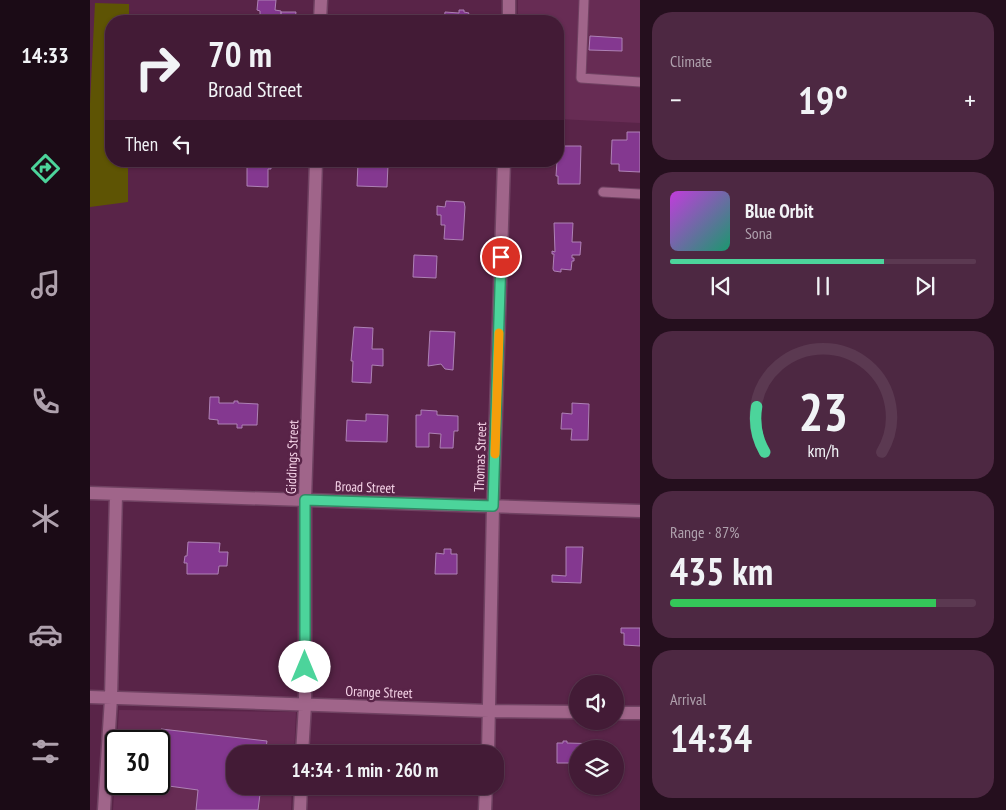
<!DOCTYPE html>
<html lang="en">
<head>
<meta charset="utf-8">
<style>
	body { margin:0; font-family:"PT Sans Narrow",sans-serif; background:#4d2842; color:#f1f3f6; height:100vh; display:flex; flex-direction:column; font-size:19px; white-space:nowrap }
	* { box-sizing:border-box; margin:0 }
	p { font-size:16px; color:#afa1ad }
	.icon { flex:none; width:28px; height:28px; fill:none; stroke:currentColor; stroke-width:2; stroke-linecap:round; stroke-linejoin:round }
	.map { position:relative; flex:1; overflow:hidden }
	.side { display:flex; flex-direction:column; gap:12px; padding:12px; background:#250f1e; width:366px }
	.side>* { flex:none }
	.banner { position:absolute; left:15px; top:15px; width:459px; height:152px; border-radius:20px; box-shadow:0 1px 4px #0004,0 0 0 1px #5b3951; background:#431b36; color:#f1f3f6; overflow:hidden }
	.tools { position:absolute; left:479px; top:675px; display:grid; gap:10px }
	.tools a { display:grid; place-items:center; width:55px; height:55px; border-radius:50%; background:#431b36; box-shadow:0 1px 4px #0004,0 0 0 1px #5b3951; font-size:25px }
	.speed { position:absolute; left:15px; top:730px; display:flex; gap:10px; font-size:25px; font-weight:700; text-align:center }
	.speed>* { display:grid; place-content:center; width:65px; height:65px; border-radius:50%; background:#431b36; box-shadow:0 1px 4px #0004,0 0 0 1px #5b3951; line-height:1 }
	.speed .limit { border:2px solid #111; border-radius:8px; background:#fff; color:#111 }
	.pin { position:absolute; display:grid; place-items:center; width:42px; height:42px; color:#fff; margin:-21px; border:2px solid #fff; border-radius:50%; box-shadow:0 1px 5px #0007 }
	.me { position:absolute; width:55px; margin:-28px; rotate:0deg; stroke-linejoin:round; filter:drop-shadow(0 0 4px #0008) }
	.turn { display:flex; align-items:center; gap:18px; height:105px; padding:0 20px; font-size:22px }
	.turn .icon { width:65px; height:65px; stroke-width:2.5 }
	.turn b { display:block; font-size:35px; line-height:42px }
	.then { display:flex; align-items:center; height:48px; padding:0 20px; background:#0003; gap:10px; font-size:19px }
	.big { font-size:38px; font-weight:600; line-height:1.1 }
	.side .widget { flex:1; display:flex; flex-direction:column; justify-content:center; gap:8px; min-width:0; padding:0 18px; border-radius:20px; background:#4d2842 }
	.side .dial { align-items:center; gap:0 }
	.dial svg { height:130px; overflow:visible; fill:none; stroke:#5b3951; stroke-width:7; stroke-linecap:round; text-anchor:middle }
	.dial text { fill:#f1f3f6; stroke:none }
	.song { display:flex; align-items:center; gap:15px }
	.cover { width:60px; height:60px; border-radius:8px; background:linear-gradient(135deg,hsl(290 70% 55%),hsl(160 70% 35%)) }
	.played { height:5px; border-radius:2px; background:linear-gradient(90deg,#4cd49b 70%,#5b3951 70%) }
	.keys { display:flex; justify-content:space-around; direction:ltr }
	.heat { display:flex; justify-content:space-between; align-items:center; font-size:28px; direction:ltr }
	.charge { height:8px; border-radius:4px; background:linear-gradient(90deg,#34c759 87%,#5b3951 0) }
	.trip { position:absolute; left:136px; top:745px; width:278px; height:50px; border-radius:20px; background:#431b36; box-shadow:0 1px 4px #0004,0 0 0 1px #5b3951; font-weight:600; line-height:50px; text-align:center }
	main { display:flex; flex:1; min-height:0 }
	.menu { display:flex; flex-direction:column; width:90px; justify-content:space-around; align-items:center; background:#1b0b16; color:#afa1ad }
	.menu .icon { width:35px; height:35px }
	.menu .current { color:#4cd49b }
	.menu b { font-size:22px; color:#f1f3f6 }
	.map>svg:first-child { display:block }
</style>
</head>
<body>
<main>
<nav class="menu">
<b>14:33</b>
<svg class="icon current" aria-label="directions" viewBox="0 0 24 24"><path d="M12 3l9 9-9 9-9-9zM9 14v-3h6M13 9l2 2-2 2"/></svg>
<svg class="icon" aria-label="music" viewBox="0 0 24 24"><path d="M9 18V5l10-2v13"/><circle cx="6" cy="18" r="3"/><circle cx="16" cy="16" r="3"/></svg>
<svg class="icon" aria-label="phone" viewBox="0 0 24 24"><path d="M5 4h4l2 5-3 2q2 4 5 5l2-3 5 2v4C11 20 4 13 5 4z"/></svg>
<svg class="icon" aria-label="climate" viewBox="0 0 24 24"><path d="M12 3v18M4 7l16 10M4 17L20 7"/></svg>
<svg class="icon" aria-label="car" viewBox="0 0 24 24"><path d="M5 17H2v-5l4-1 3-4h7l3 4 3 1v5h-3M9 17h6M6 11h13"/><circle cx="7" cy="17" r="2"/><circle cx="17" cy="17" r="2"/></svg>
<svg class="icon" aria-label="filters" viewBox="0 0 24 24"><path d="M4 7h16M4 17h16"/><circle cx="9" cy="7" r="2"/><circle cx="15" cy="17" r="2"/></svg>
</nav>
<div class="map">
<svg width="550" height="810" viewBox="0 0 550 810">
	<rect width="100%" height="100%" fill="#592448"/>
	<path fill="#672c54" d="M428,0h122v123l-82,-4v-98h-40z
		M29,710l177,2 -2,42h-59v32h57l-1,24h-178l3,-48v22h43v-43h-42z"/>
	<path fill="#5e5404" d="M5,3l34,1v17h-18v140h17v41l-38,5v-104z"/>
	<path fill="#843890" stroke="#ae81b5" d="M168,0h18l-1,10 6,1v8h-21v-8l-3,-1z
		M369,10h5v2l5,1 -1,2h7v6h-31l1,-9 14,1z
		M191,12h15l-1,8 -14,-1z
		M468,31h4l-1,28h-3z
		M500,36l32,2v13l-33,-1z
		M537,132h13v40l-21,-1v-7h-8l1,-24h15z
		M470,146h21l-1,38h-22v-8h-2l1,-15 1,-5h1z
		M157,161h24v8h-3v18l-21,-1z
		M274,161h36v4h-12l-1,22 -30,-1 1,-23h6z
		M341,161h26v5l-26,-1z
		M356,201l18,1 1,5 -2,33 -19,-1 1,-14h-4v-10h-4v-9l8,1z
		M464,223h19l-1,19h9l-1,13h-8v3h2v3h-2l-1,9 -10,-1v3l-7,-1 -1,-2 1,-15h-2v-3l3,1z
		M324,255l23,1 -1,22 -23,-1z
		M264,327l19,1 -1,21h11v17l-11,-1 -1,18 -19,-1 1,-21h-2z
		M340,331l25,1 -2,38 -8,-1 -4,-5 -13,2z
		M120,397h9v6h15v-2h4v2l20,1 -1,21h-15v3h-5v-4h-19v-4l-9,-1z
		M482,403l17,1 -1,36h-17l1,-11h-11l1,-16 10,1z
		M331,410l16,1v4l21,1v15h-4l-1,17h-13l1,-14 -12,-1v14h-13v-32h5z
		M276,414l22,1 -1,27 -41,-1 1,-21 19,1z
		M98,542l32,1 -1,9h9l-1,14h-8l-1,8h-31v-11h-3l1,-7h2z
		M476,547h17l-2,36 -29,-1v-7l14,1z
		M354,549h7v5h6v20h-22l1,-21 8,1z
		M531,628h19v18l-16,-1v-12h-3z
		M71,729l106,12 -2,13h-30v32h26l-3,24h-62l2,-20 -44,-6h5v-40z
		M473,741h4v2l36,1v5h-25v14h-21v-20h6z"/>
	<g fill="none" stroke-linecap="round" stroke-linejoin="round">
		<g stroke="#704262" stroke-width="11">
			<path id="service" d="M494,0l-3,78 59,4
				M513,192l37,2"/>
		</g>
		<g stroke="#704262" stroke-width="15">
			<path id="minor" d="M230,21l1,-21
				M419,21v-21
				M0,493l550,18
				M0,697l399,14 89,1
				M525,713h25
				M212,754l3,-49v-205l11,-339
				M398,754l5,-248 11,-345
				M14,810l7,-112 5,-204
				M210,810l1,-24
				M395,810l1,-24"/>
		</g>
		<use href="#service" stroke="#a0658a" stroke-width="9"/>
		<use href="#minor" stroke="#a0658a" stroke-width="12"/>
	</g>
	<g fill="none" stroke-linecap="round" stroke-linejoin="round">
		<g stroke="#318a65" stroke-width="12">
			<path id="route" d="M215,667v-167l188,6 8,-249"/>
		</g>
		<use href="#route" stroke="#4cd49b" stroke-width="9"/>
		<path stroke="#f59e0b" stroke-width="9" d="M405,454l4,-121"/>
	</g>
	<g text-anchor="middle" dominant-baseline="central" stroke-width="5" stroke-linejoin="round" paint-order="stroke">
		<g font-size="14" fill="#f6d4e8" stroke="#592448">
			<text transform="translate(202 457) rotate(-88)">Giddings Street</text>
			<text transform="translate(390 457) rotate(-88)">Thomas Street</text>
			<text transform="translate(275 487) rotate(2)">Broad Street</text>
			<text transform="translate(289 692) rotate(2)">Orange Street</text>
		</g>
	</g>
</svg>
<div class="tools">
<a><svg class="icon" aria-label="sound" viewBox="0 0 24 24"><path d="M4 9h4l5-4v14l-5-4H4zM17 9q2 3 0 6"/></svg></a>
<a><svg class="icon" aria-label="layers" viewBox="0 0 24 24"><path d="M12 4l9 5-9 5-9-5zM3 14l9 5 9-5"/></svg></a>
</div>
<div class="speed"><div class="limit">30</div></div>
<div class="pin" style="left:411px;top:257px;background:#d93025"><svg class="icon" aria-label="arrive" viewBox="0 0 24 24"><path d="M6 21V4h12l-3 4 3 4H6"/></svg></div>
<svg class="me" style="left:215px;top:667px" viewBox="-20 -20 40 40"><circle r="19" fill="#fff"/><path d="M0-13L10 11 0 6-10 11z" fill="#4cd49b"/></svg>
<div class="trip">14:34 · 1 min · 260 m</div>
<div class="banner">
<div class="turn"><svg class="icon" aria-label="right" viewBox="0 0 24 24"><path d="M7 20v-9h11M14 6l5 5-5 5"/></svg><div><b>70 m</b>Broad Street</div></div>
<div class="then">Then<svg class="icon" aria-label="left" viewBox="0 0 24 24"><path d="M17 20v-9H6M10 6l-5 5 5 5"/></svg></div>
</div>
</div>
<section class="side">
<div class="widget"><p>Climate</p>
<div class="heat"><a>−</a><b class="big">19°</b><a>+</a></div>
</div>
<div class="widget">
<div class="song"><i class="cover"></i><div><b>Blue Orbit</b><p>Sona</p></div></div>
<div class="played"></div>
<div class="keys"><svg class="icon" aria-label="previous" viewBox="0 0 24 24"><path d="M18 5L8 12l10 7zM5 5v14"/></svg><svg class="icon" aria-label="pause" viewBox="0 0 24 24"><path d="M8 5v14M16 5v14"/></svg><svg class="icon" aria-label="next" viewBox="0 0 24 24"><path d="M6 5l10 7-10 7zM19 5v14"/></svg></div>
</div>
<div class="widget dial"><svg viewBox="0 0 100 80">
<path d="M14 69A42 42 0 1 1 86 69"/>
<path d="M14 69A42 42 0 0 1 9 41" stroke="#4cd49b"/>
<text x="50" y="56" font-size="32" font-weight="700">23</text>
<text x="50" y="72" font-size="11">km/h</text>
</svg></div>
<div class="widget"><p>Range · 87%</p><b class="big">435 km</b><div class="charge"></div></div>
<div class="widget"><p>Arrival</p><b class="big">14:34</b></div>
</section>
</main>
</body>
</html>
